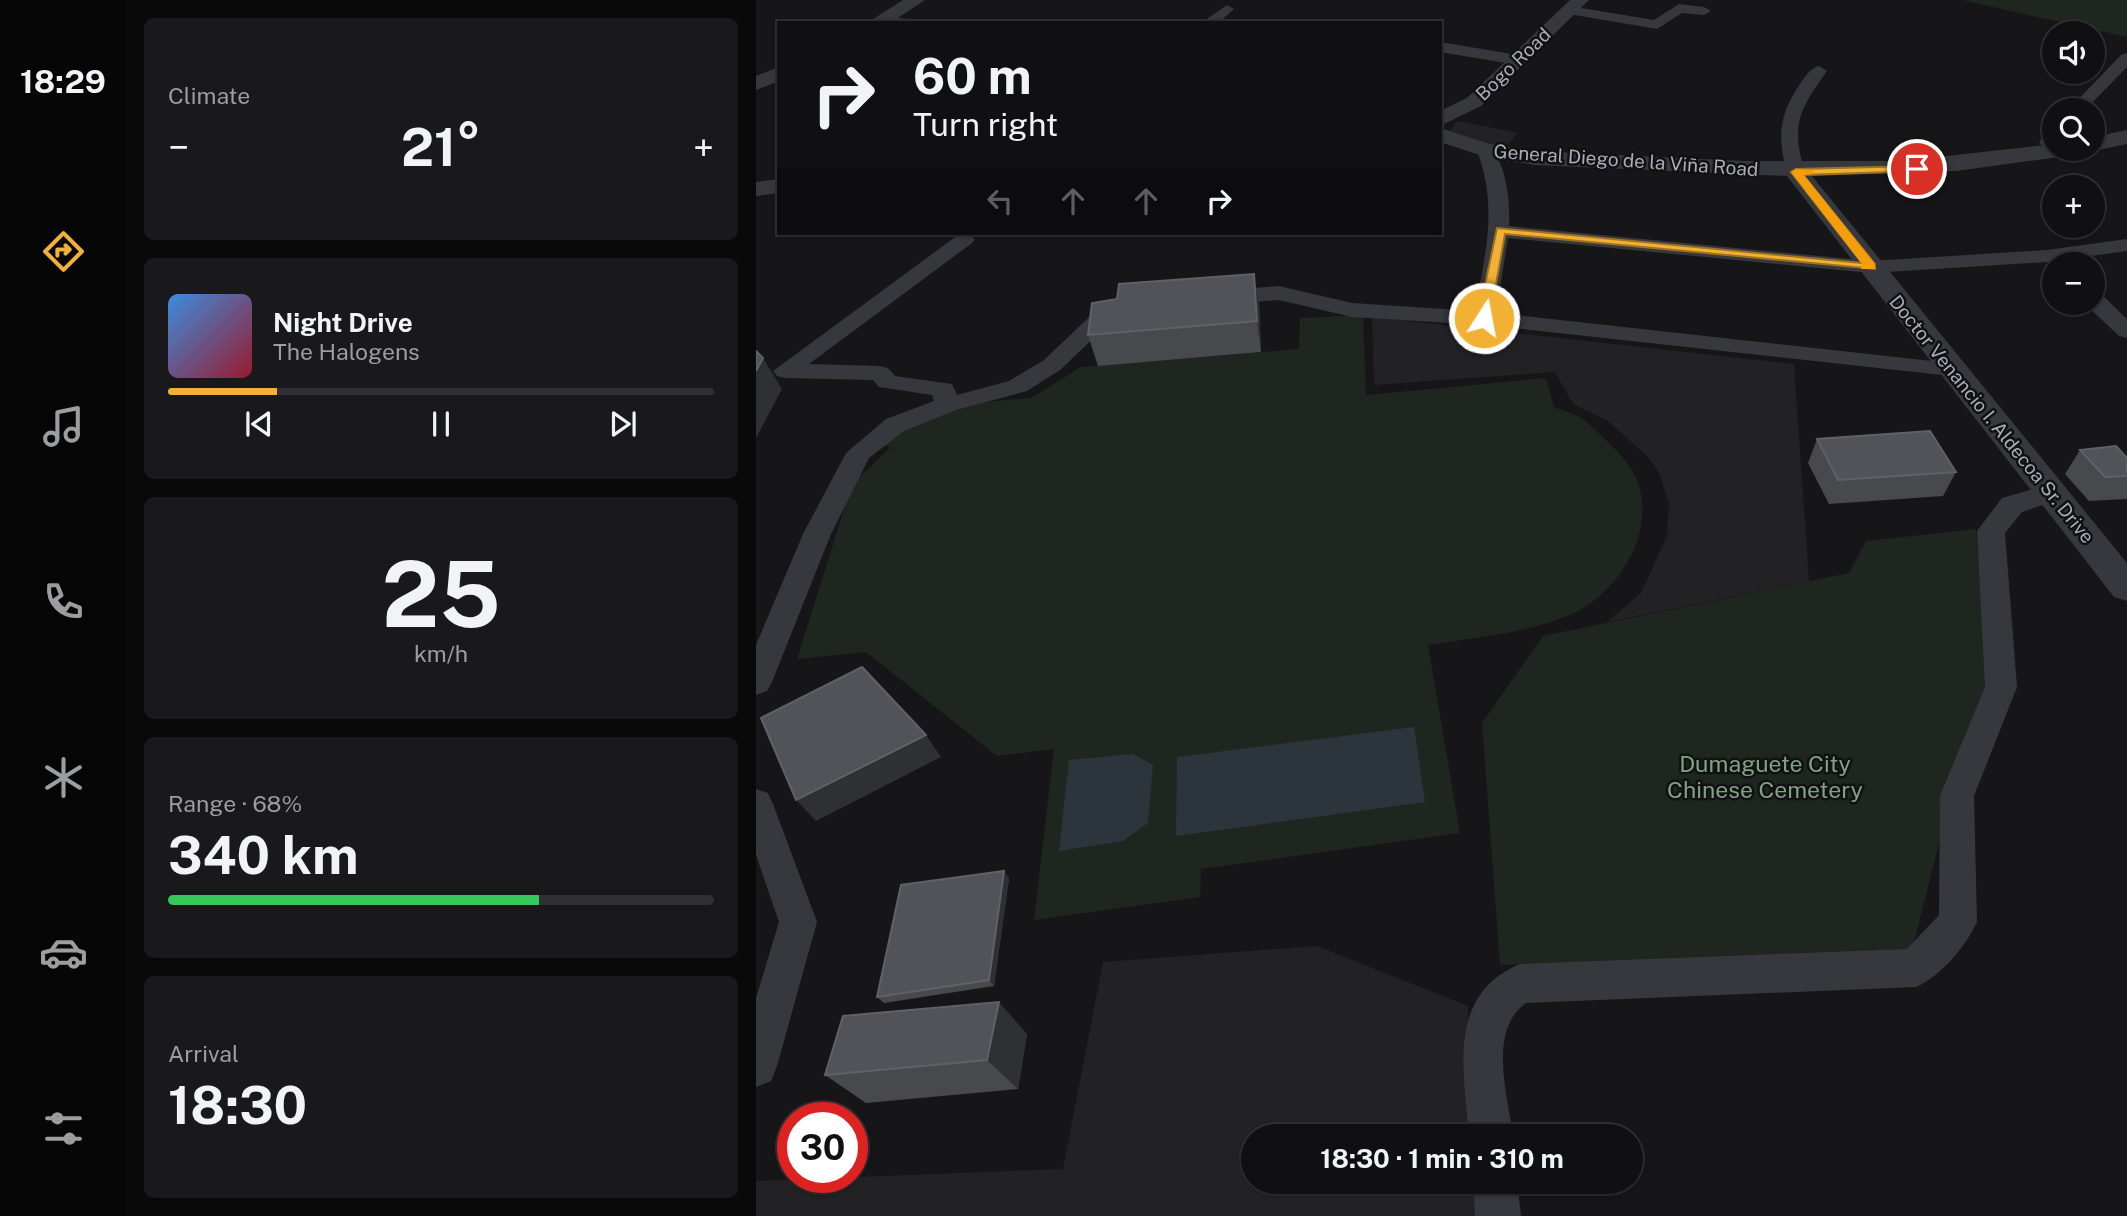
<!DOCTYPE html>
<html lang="en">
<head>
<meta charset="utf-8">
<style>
	body { margin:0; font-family:"Public Sans",sans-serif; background:#19191b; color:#f1f3f6; height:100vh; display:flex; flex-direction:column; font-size:26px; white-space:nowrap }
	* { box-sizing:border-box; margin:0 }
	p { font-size:23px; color:#9c9d9f }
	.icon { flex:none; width:38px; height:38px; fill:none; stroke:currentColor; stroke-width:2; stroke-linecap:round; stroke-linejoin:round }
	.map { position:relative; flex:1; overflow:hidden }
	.details { display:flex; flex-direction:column; gap:18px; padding:18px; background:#09090a; width:630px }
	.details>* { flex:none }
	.hud { position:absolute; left:21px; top:21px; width:665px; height:214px; border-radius:0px; box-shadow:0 2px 5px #0004,0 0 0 2px #303032; background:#101012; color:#f1f3f6; overflow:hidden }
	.controls { position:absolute; left:1286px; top:21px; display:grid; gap:14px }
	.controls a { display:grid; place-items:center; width:63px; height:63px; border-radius:50%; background:#101012; box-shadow:0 2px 5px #0004,0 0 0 2px #303032; font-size:35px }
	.speed { position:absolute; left:21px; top:1102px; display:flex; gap:14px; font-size:35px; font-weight:700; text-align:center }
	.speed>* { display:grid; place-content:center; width:91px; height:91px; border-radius:50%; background:#101012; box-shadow:0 2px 5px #0004,0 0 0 2px #303032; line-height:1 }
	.speed .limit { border:10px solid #d22; background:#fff; color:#111 }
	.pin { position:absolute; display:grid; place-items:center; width:60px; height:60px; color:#fff; margin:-30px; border:4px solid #fff; border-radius:50%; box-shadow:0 2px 7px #0007 }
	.me { position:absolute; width:77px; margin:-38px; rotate:11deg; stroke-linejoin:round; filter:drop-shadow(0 0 5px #0008) }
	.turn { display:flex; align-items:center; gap:24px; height:147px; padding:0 21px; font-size:32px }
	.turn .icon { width:91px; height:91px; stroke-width:2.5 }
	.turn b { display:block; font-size:49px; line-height:60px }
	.lanes { display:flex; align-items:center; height:66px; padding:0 21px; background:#0003; justify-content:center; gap:35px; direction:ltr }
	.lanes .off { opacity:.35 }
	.big { font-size:52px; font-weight:700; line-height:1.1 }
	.details .tile { flex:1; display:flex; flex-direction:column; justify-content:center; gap:10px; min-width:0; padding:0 24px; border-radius:10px; background:#19191b }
	.details .dial { align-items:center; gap:0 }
	.dial b { font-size:91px; line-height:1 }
	.song { display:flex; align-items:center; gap:21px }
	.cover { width:84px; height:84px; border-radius:10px; background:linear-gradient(135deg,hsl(210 70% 55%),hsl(350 70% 35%)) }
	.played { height:7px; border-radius:4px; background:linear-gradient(90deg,#f2b134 20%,#303032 20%) }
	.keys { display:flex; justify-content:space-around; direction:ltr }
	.heat { display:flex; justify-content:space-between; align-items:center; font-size:38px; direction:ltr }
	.charge { height:10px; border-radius:5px; background:linear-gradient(90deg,#34c759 68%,#303032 0) }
	.trip { position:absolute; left:485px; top:1124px; width:402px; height:70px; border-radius:35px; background:#101012; box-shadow:0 2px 5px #0004,0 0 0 2px #303032; font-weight:700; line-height:70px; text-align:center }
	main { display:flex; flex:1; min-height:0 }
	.tabs { display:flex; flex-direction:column; width:126px; justify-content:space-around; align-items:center; background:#060607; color:#9c9d9f }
	.tabs .icon { width:49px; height:49px }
	.tabs .selected { color:#f2b134 }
	.tabs b { font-size:32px; color:#f1f3f6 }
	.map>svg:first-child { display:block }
</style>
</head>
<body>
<main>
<nav class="tabs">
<b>18:29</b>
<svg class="icon selected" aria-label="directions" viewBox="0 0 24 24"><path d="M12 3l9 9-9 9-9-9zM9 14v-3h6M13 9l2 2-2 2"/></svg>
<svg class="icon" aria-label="music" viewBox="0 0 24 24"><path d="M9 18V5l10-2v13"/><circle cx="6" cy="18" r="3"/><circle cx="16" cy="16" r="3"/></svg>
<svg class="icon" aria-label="phone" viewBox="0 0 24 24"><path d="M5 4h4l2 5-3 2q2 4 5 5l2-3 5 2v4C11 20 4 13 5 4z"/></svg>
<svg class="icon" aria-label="climate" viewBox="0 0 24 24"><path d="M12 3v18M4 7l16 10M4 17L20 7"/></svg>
<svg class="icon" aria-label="car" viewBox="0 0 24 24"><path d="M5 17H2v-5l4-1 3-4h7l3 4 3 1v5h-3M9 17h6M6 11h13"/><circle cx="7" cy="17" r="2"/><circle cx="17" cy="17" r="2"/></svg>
<svg class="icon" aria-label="filters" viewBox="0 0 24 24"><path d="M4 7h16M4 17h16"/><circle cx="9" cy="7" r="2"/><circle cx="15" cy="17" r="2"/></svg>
</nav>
<section class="details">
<div class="tile"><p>Climate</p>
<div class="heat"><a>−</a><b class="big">21°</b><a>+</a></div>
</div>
<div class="tile">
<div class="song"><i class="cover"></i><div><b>Night Drive</b><p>The Halogens</p></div></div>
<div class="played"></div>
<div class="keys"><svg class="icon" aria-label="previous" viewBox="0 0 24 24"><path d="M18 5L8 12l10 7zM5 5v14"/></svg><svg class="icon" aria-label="pause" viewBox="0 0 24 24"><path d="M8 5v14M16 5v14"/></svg><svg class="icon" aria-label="next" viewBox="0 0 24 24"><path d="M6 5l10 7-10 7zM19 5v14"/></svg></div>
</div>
<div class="tile dial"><b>25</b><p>km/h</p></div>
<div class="tile"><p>Range · 68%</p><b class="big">340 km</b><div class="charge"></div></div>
<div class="tile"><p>Arrival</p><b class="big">18:30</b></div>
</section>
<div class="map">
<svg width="1371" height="1216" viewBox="0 0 1371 1216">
	<rect width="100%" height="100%" fill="#161618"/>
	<path fill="#222225" d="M702,121l60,12 -15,17 -55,-18z
		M616,317l422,47 15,217 -202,41 34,-29 26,-57 2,-32 -10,-31 -10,-15 -41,-37 -35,-17 -18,-32 -181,13z
		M561,946l151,60 4,130h-219v45h221l1,35h-719v-35l307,-12 40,-207z"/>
	<path fill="#1e261f" d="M1206,0h165v37z
		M607,315l3,80 180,-17 8,29c10,4 22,7 30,13 12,10 41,37 48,50 30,52 -9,120 -58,143 -45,20 -97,24 -146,32l32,188 -259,36 -1,28 -166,23 20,-171 -57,7 -131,-104 -69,7 55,-175 38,-36 -10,-7 67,-36 84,-7 50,-31 218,-18 1,-31z
		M1220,529l13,166 -28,61 -50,199 -411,10 -18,-242 61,-87 306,-63 17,-32z"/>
	<path fill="#2c353c" d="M658,727l11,75 -249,34 1,-79z
		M377,754l20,11 -5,58 -25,18 -64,10 10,-91z"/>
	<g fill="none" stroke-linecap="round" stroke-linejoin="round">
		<path fill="#37383d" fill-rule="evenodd" d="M923,4l25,3 7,4 -7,4 -22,-2 -25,16 -88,-15 -7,-4 7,-4 85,14z
			M471,5l7,4 -16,14h-17z
			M125,16l28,3 7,4h-40v-6z
			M684,42l78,13 8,5 -8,5 -78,-13z
			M1371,53v14l-42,43h-17l53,-55z
			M1063,66l8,5c-27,38 -37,54 -22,101l-9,6 -9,-6c-10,-34 -8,-58 13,-88 5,-7 10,-16 19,-18z
			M1298,128v21l11,2 -9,5 -6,-1 -11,-13 9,-13z
			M730,146l6,1c15,24 18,52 17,79l362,35 176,-11 80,-11v12l-80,11 -176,11 -363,-35 -12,75 463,51 4,5 -4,5 -8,2 -467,-51 -132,-8 -73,-17 -61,5 -11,-7 11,-7 61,-5 73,17 122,8c12,-55 24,-106 3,-160z
			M209,233l10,6 -3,4 -163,121 71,2 8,2 7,8 57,8 5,11 52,-14 35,-21 61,-58 15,-2 11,7 -3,5 -9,2 -59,56 -33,21 -71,19 -52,21 -35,27 -38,76 -59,148 -5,9 -11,4v-50l47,-111 43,-81 40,-34 48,-18 -2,-6 -53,-8 -6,-7 -88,-2 -8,-2 -4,-5 185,-136z
			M1337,292l8,2 26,25v19l-8,-2 -34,-32 8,-1z
			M1295,484l9,3 4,6 -4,6 -38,13 -17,21 12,154 -43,109 3,126c-11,24 -37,55 -61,65l-390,16c-39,28 -18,93 -13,133h-44c-5,-65 -23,-141 51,-172l387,-15 32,-34 1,-119 45,-109 -8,-156 25,-33z
			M0,789l12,4 5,11 44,118 -40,144 -6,15 -15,6v-89l23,-76 -23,-67z
			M717,1181h44l4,35h-46z"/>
		<path fill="#37383d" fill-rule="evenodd" d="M147,0h22l-35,23h-23z
			M814,0h19l-108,106 -41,20v-15l27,-13z
			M23,67v14l-23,9v-14z
			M684,128l50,16 45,7 208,10h159l152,-17v5h23l-3,5 -8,2 -110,15 -144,5 315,387v38l-13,-4 -327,-421 -252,-11 -49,-8 -46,-15z
			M1371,130v14l-34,7 -8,-2h8v-12z
			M23,179v14l-23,3v-14z"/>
	</g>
	<path fill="#47494d" d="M503,304l2,48 -163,14 -10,-31z
		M1061,439l139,33 -13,24 -114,8 -21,-41z
		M1324,450l47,8v41l-38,2 -24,-27z
		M253,878l-15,108 -110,17 -7,-6z
		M271,1034l-9,55 -152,14 -41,-28z"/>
	<path fill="#2f3033" d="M498,274l5,30 2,48 -4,-31z
		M7,358l19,31 -26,49v-67z
		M170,735l15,22 -125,64 -20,-21z
		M248,871l5,7 -15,108 -5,-6z
		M243,1002l28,32 -9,55 -31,-29z"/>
	<path fill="#525359" stroke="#5f6168" stroke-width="2" d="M498,274l3,47 -169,14 4,-32 25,-4 2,-15z
		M0,351l7,7 -7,13z
		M1174,431l26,41 -118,8 -21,-41z
		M1360,446l11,12v18l-22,1 -25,-27z
		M106,667l64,68 -130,65 -35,-82z
		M248,871l-15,109 -112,17 24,-112z
		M243,1002l-12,58 -162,15 18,-59z"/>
	<path fill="#f2b134" stroke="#9d7322" stroke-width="2" d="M1161,166l4,5 -118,4 72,89v5l-370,-35 -15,84 -6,4 -6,-4 19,-90 365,35 -71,-91 5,-3z"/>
	<path fill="#f59e0b" d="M1040,169l18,1v4l-10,1 71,89v5h-14l1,-5 -71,-92z"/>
	<g text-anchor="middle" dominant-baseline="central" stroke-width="5" stroke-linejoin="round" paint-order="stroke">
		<g font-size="19" fill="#a8adb8" stroke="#111113">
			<text transform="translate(757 64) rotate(-44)">Bogo Road</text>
			<text transform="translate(870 160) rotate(4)">General Diego de la Viña Road</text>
			<text transform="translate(1236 419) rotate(51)">Doctor Venancio I. Aldecoa Sr. Drive</text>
		</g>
		<g font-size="23" fill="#7fa381" stroke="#111113">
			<text x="1009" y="763">Dumaguete City<tspan x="1009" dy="26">Chinese Cemetery</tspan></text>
		</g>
	</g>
</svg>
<div class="controls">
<a><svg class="icon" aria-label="sound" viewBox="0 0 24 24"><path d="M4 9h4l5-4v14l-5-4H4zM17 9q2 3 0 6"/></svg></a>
<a><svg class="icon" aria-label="search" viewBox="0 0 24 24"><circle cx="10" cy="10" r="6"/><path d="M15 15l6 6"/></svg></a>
<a>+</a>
<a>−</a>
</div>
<div class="speed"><div class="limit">30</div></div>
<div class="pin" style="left:1161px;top:169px;background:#d93025"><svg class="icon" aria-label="arrive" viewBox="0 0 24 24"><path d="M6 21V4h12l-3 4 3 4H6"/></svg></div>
<svg class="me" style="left:728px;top:318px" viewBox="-20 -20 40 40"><circle r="17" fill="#f2b134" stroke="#fff" stroke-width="3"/><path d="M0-11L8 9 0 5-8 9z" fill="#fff"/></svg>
<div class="trip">18:30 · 1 min · 310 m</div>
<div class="hud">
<div class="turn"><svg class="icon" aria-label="right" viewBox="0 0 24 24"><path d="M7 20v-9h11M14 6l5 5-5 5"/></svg><div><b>60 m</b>Turn right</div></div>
<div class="lanes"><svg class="icon off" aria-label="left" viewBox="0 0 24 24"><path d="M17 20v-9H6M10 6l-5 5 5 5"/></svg><svg class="icon off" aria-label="ahead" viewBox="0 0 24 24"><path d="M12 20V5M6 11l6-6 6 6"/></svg><svg class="icon off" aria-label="ahead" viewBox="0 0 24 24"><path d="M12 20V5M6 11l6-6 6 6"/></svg><svg class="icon" aria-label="right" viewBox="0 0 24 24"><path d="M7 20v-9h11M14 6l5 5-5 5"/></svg></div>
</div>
</div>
</main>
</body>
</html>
